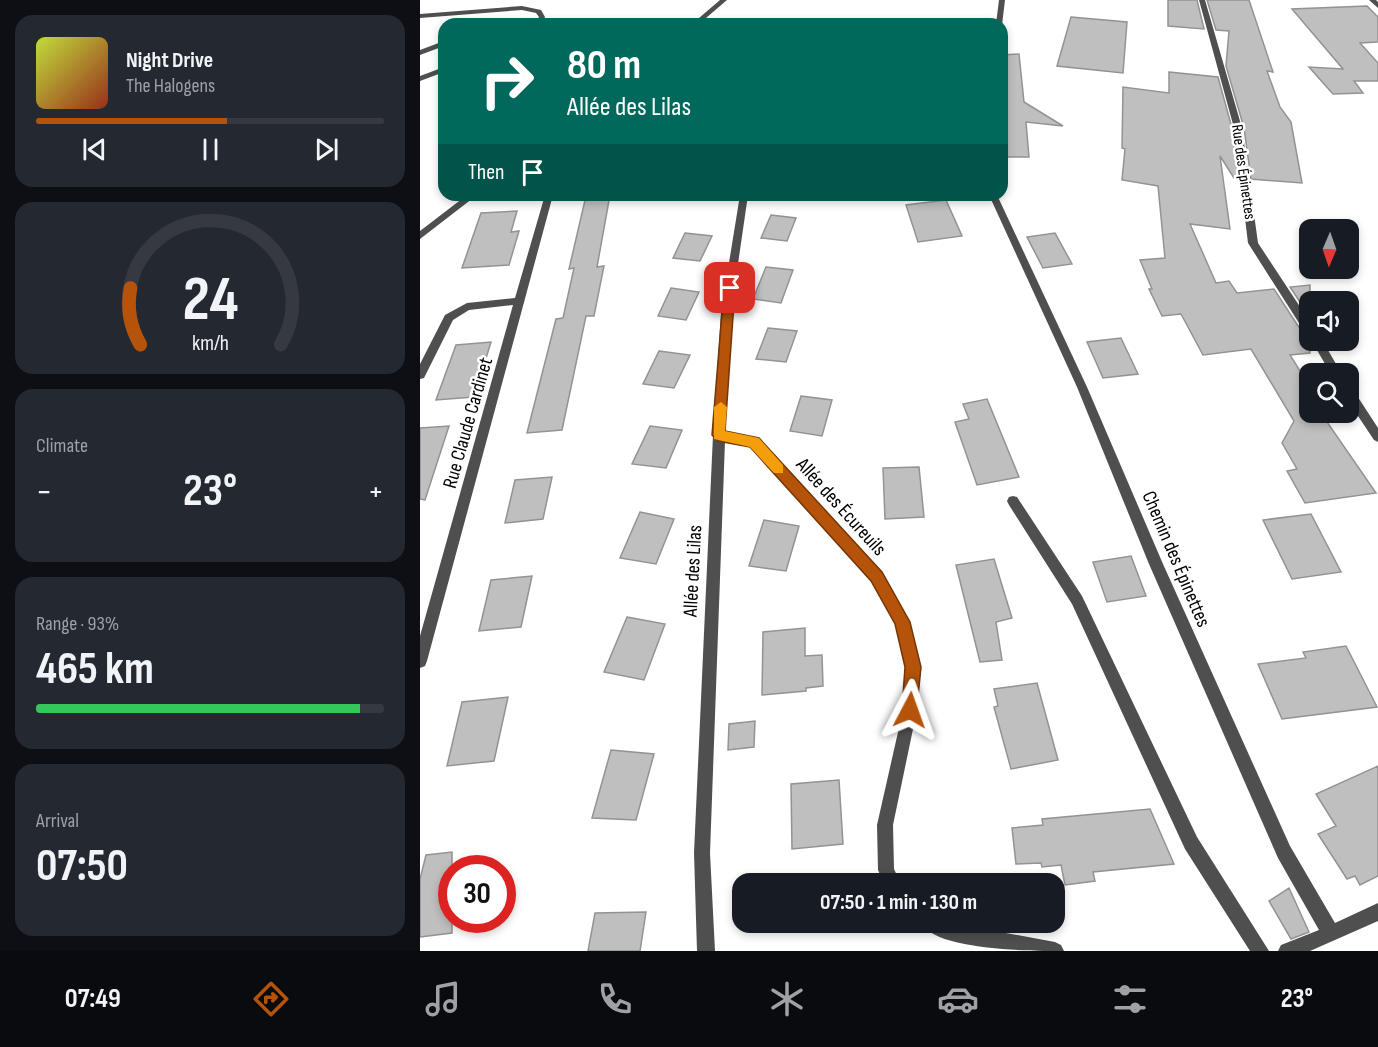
<!DOCTYPE html>
<html lang="en">
<head>
<meta charset="utf-8">
<style>
	body { margin:0; font-family:"Sofia Sans Condensed",sans-serif; background:#242831; color:#f1f3f6; height:100vh; display:flex; flex-direction:column; font-size:22px; white-space:nowrap }
	* { box-sizing:border-box; margin:0 }
	p { font-size:20px; color:#9ea1a6 }
	.icon { flex:none; width:33px; height:33px; fill:none; stroke:currentColor; stroke-width:2; stroke-linecap:round; stroke-linejoin:round }
	.map { position:relative; flex:1; overflow:hidden }
	.drawer { display:flex; flex-direction:column; gap:15px; padding:15px; background:#0d0f14; width:420px }
	.drawer>* { flex:none }
	.guide { position:absolute; left:18px; top:18px; width:570px; height:183px; border-radius:18px; box-shadow:0 3px 9px #0003; background:#00695c; color:#fff; overflow:hidden }
	.needle { width:39px; rotate:182deg }
	.buttons { position:absolute; left:879px; top:219px; display:grid; gap:12px }
	.buttons a { display:grid; place-items:center; width:60px; height:60px; border-radius:12px; background:#171b24; box-shadow:0 3px 9px #0003; font-size:30px }
	.speed { position:absolute; left:18px; top:855px; display:flex; gap:12px; font-size:30px; font-weight:700; text-align:center }
	.speed>* { display:grid; place-content:center; width:78px; height:78px; border-radius:50%; background:#171b24; box-shadow:0 3px 9px #0003; line-height:1 }
	.speed .limit { border:9px solid #d22; background:#fff; color:#111 }
	.pin { position:absolute; display:grid; place-items:center; width:51px; height:51px; color:#fff; margin:-26px; border-radius:12px; box-shadow:0 3px 9px #0006 }
	.me { position:absolute; width:66px; margin:-33px; rotate:4deg; stroke-linejoin:round; filter:drop-shadow(0 0 4px #0008) }
	.turn { display:flex; align-items:center; gap:21px; height:126px; padding:0 30px; font-size:27px }
	.turn .icon { width:78px; height:78px; stroke-width:2.5 }
	.turn b { display:block; font-size:42px; line-height:51px }
	.then { display:flex; align-items:center; height:57px; padding:0 30px; background:#0003; gap:12px; font-size:22px }
	.big { font-size:45px; font-weight:700; line-height:1.1 }
	.drawer .widget { flex:1; display:flex; flex-direction:column; justify-content:center; gap:9px; min-width:0; padding:0 21px; border-radius:18px; background:#242831 }
	.drawer .dial { align-items:center; gap:0 }
	.dial svg { height:156px; overflow:visible; fill:none; stroke:#363941; stroke-width:7; stroke-linecap:round; text-anchor:middle }
	.dial text { fill:#f1f3f6; stroke:none }
	.song { display:flex; align-items:center; gap:18px }
	.cover { width:72px; height:72px; border-radius:9px; background:linear-gradient(135deg,hsl(70 70% 55%),hsl(10 70% 35%)) }
	.played { height:6px; border-radius:3px; background:linear-gradient(90deg,#b45309 55%,#363941 55%) }
	.keys { display:flex; justify-content:space-around; direction:ltr }
	.heat { display:flex; justify-content:space-between; align-items:center; font-size:33px; direction:ltr }
	.charge { height:9px; border-radius:4px; background:linear-gradient(90deg,#34c759 93%,#363941 0) }
	.trip { position:absolute; left:312px; top:873px; width:333px; height:60px; border-radius:18px; background:#171b24; box-shadow:0 3px 9px #0003; font-weight:700; line-height:60px; text-align:center }
	.tab-bar { display:flex; height:96px; justify-content:space-around; align-items:center; background:#090b0e; color:#9ea1a6 }
	.tab-bar .icon { width:42px; height:42px }
	.tab-bar .on { color:#b45309 }
	.tab-bar b { font-size:27px; color:#f1f3f6 }
	main { display:flex; flex:1; min-height:0 }
	.map>svg:first-child { display:block }
</style>
</head>
<body>
<main>
<section class="drawer">
<div class="widget">
<div class="song"><i class="cover"></i><div><b>Night Drive</b><p>The Halogens</p></div></div>
<div class="played"></div>
<div class="keys"><svg class="icon" aria-label="previous" viewBox="0 0 24 24"><path d="M18 5L8 12l10 7zM5 5v14"/></svg><svg class="icon" aria-label="pause" viewBox="0 0 24 24"><path d="M8 5v14M16 5v14"/></svg><svg class="icon" aria-label="next" viewBox="0 0 24 24"><path d="M6 5l10 7-10 7zM19 5v14"/></svg></div>
</div>
<div class="widget dial"><svg viewBox="0 0 100 80">
<path d="M14 69A42 42 0 1 1 86 69"/>
<path d="M14 69A42 42 0 0 1 9 40" stroke="#b45309"/>
<text x="50" y="56" font-size="32" font-weight="700">24</text>
<text x="50" y="72" font-size="11">km/h</text>
</svg></div>
<div class="widget"><p>Climate</p>
<div class="heat"><a>−</a><b class="big">23°</b><a>+</a></div>
</div>
<div class="widget"><p>Range · 93%</p><b class="big">465 km</b><div class="charge"></div></div>
<div class="widget"><p>Arrival</p><b class="big">07:50</b></div>
</section>
<div class="map">
<svg width="958" height="951" viewBox="0 0 958 951">
	<rect width="100%" height="100%" fill="#fff"/>
	<path fill="#bfbfbf" stroke="#939393" stroke-width="1.5" d="M748,0h29l7,29 -36,-3z
		M787,0h42l24,72 -6,-1 13,36 11,15 11,61 -51,-4 -7,-51 -18,-62 3,-35 -13,-1z
		M947,6l11,11v25l-18,1 18,20v18h-24l9,12 -30,1 -24,-27 34,2 -51,-60z
		M651,17l56,5 -4,51 -66,-7z
		M599,54l5,48 39,24 -37,-4 3,35h-27v-102z
		M749,72l49,5 14,51 6,50h-4l-14,-22 10,73 -40,-5 26,59 13,-2 8,12 37,-4 30,46 6,2v16l-20,2 20,32v31l13,-2 53,77 -71,10 -18,-32 10,-2 -15,-26 12,-22 -43,-72 -48,6 -22,-41 -19,2 -13,-27h3l-12,-29 25,-2 -7,-72 -36,-6 3,-31 -3,-1 1,-61 46,6z
		M190,195l-13,72 7,-1 -10,50h-8l-24,114 -35,3 29,-114 7,-1 11,-50 -5,1 17,-73z
		M526,200l16,36 -44,6 -12,-37z
		M97,211l-6,21 8,-1 -10,34 -47,3 19,-55z
		M351,215l25,3 -9,23 -26,-3z
		M265,233l27,3 -12,25 -27,-3z
		M635,233l17,31 -29,4 -16,-31z
		M346,267l27,3 -12,33 -28,-4z
		M890,285v32l-20,-30z
		M251,288l28,4 -13,28 -28,-4z
		M348,328l29,3 -11,31 -30,-3z
		M701,338l17,36 -35,4 -16,-36z
		M71,342l-17,55 -38,3 20,-55z
		M239,351l31,4 -16,33 -31,-4z
		M381,396l31,4 -10,36 -32,-5z
		M567,399l32,78 -42,8 -22,-63 14,-3 -6,-15z
		M29,426l-24,74 -5,-1v-71z
		M230,426l32,4 -16,38 -34,-4z
		M499,467l5,50 -39,2 -2,-51z
		M132,477l-9,42 -38,4 10,-43z
		M220,512l34,7 -18,45 -36,-6z
		M891,514l30,58 -49,7 -29,-59z
		M344,520l35,6 -13,45 -37,-5z
		M711,556l15,40 -39,6 -14,-40z
		M574,559l18,59 -16,4 6,38 -22,2 -24,-97z
		M112,576l-11,51 -42,4 12,-51z
		M207,617l38,7 -21,56 -40,-8z
		M385,628v28l17,-1 1,31 -17,2v3l-44,4 1,-63z
		M926,646l31,61 -95,12 -24,-55 48,-6 -3,-6z
		M617,683l21,77 -47,9 -17,-62 4,-1 -4,-17z
		M88,697l-14,64 -47,5 15,-64z
		M335,721l-1,26 -26,3 1,-26z
		M191,750l43,4 -18,66 -44,-2z
		M958,766v110l-18,9 -5,-9 -8,3 -29,-45 18,-8 -20,-32z
		M419,780l4,64 -51,5 -1,-65z
		M730,809l24,55 -81,8 2,9 -30,4 -4,-20 -19,2 -1,-4 -25,1 -4,-36 31,-3 -1,-6z
		M32,852v81l-32,4v-58l6,-24z
		M869,888l20,44 -18,7 -22,-38z
		M226,912l-6,39h-52l7,-38z"/>
	<g fill="none" stroke-linecap="round" stroke-linejoin="round">
		<path fill="#4f4f4f" fill-rule="evenodd" d="M24,41v5l-24,9v-5z
			M593,496l4,1 65,99 115,241 72,114h-19l-65,-102 -113,-245 -63,-99 -2,-4 2,-4z"/>
		<path fill="#4f4f4f" fill-rule="evenodd" d="M300,0h7l-28,24h-7z
			M579,0h6l-3,25 -6,-1z
			M779,0h6l37,128 16,115 52,79v13l-4,-1 -58,-91 -14,-115z
			M949,0h7l2,2v6z
			M102,6l19,4 4,7 -3,7h-6l3,-7 -3,-4 -14,-3 -102,8v-4z
			M24,67v5l-24,9v-5z
			M47,195h10l-57,44v-8z
			M125,195h8l-126,466 -2,5 -5,2v-32l93,-331 -44,5 -16,10 -29,58 -4,1v-15l25,-49 22,-12 48,-5z
			M320,195h8l-17,117 -6,120 33,7 123,134 28,49 11,45 -3,43 -24,115 1,44 7,15h-17l-6,-14 -1,-45 26,-115 3,-43 -10,-43 -25,-43 -121,-135 -25,-5 -15,412 5,98h-18l-3,-98 19,-418 8,-123z
			M569,195h8l90,192 76,177 127,282 45,77 43,-20v18l-68,30h-32l3,-6 38,-15 -41,-72 -129,-294 -72,-177z
			M891,340h11l20,34h-11z
			M928,387l4,1 26,40v14l-4,-2 -26,-39z
			M501,922h25l109,20 6,3 3,6c-29,0 -131,0 -143,-29z"/>
	</g>
	<path fill="#b45309" stroke="#753606" stroke-width="1.5" d="M310,284l5,4 -10,143 34,7 123,134 28,50 11,45 -5,49 -6,3 -5,-3 -3,-6 3,-43 -10,-43 -24,-43 -121,-134 -32,-6 -6,-6 12,-147z"/>
	<path fill="#f59e0b" d="M301,402l6,5 -2,24 34,7 24,27v8h-9l-24,-26 -36,-8v-32z"/>
	<g text-anchor="middle" dominant-baseline="central" stroke-width="5" stroke-linejoin="round" paint-order="stroke">
		<g font-size="16" fill="#000" stroke="#fff">
			<text transform="translate(823 172) rotate(82)">Rue des Épinettes</text>
		</g>
		<g font-size="20" fill="#000" stroke="#fff">
			<text transform="translate(48 423) rotate(-74)">Rue Claude Cardinet</text>
			<text transform="translate(421 507) rotate(48)">Allée des Écureuils</text>
			<text transform="translate(756 559) rotate(67)">Chemin des Épinettes</text>
			<text transform="translate(273 571) rotate(-87)">Allée des Lilas</text>
		</g>
	</g>
</svg>
<div class="buttons">
<a><svg class="needle" viewBox="-14 -14 28 28"><path d="M0-13l5 13h-10z" fill="#e53935"/><path d="M0 13l5-13h-10z" fill="#9ea1a6"/></svg></a>
<a><svg class="icon" aria-label="sound" viewBox="0 0 24 24"><path d="M4 9h4l5-4v14l-5-4H4zM17 9q2 3 0 6"/></svg></a>
<a><svg class="icon" aria-label="search" viewBox="0 0 24 24"><circle cx="10" cy="10" r="6"/><path d="M15 15l6 6"/></svg></a>
</div>
<div class="speed"><div class="limit">30</div></div>
<div class="pin" style="left:310px;top:288px;background:#d93025"><svg class="icon" aria-label="arrive" viewBox="0 0 24 24"><path d="M6 21V4h12l-3 4 3 4H6"/></svg></div>
<svg class="me" style="left:490px;top:710px" viewBox="-20 -20 40 40"><path d="M0-17L14 15 0 8-14 15z" fill="#b45309" stroke="#fff" stroke-width="4"/></svg>
<div class="trip">07:50 · 1 min · 130 m</div>
<div class="guide">
<div class="turn"><svg class="icon" aria-label="right" viewBox="0 0 24 24"><path d="M7 20v-9h11M14 6l5 5-5 5"/></svg><div><b>80 m</b>Allée des Lilas</div></div>
<div class="then">Then<svg class="icon" aria-label="arrive" viewBox="0 0 24 24"><path d="M6 21V4h12l-3 4 3 4H6"/></svg></div>
</div>
</div>
</main>
<nav class="tab-bar">
<b>07:49</b>
<svg class="icon on" aria-label="directions" viewBox="0 0 24 24"><path d="M12 3l9 9-9 9-9-9zM9 14v-3h6M13 9l2 2-2 2"/></svg>
<svg class="icon" aria-label="music" viewBox="0 0 24 24"><path d="M9 18V5l10-2v13"/><circle cx="6" cy="18" r="3"/><circle cx="16" cy="16" r="3"/></svg>
<svg class="icon" aria-label="phone" viewBox="0 0 24 24"><path d="M5 4h4l2 5-3 2q2 4 5 5l2-3 5 2v4C11 20 4 13 5 4z"/></svg>
<svg class="icon" aria-label="climate" viewBox="0 0 24 24"><path d="M12 3v18M4 7l16 10M4 17L20 7"/></svg>
<svg class="icon" aria-label="car" viewBox="0 0 24 24"><path d="M5 17H2v-5l4-1 3-4h7l3 4 3 1v5h-3M9 17h6M6 11h13"/><circle cx="7" cy="17" r="2"/><circle cx="17" cy="17" r="2"/></svg>
<svg class="icon" aria-label="filters" viewBox="0 0 24 24"><path d="M4 7h16M4 17h16"/><circle cx="9" cy="7" r="2"/><circle cx="15" cy="17" r="2"/></svg>
<b>23°</b>
</nav>
</body>
</html>
